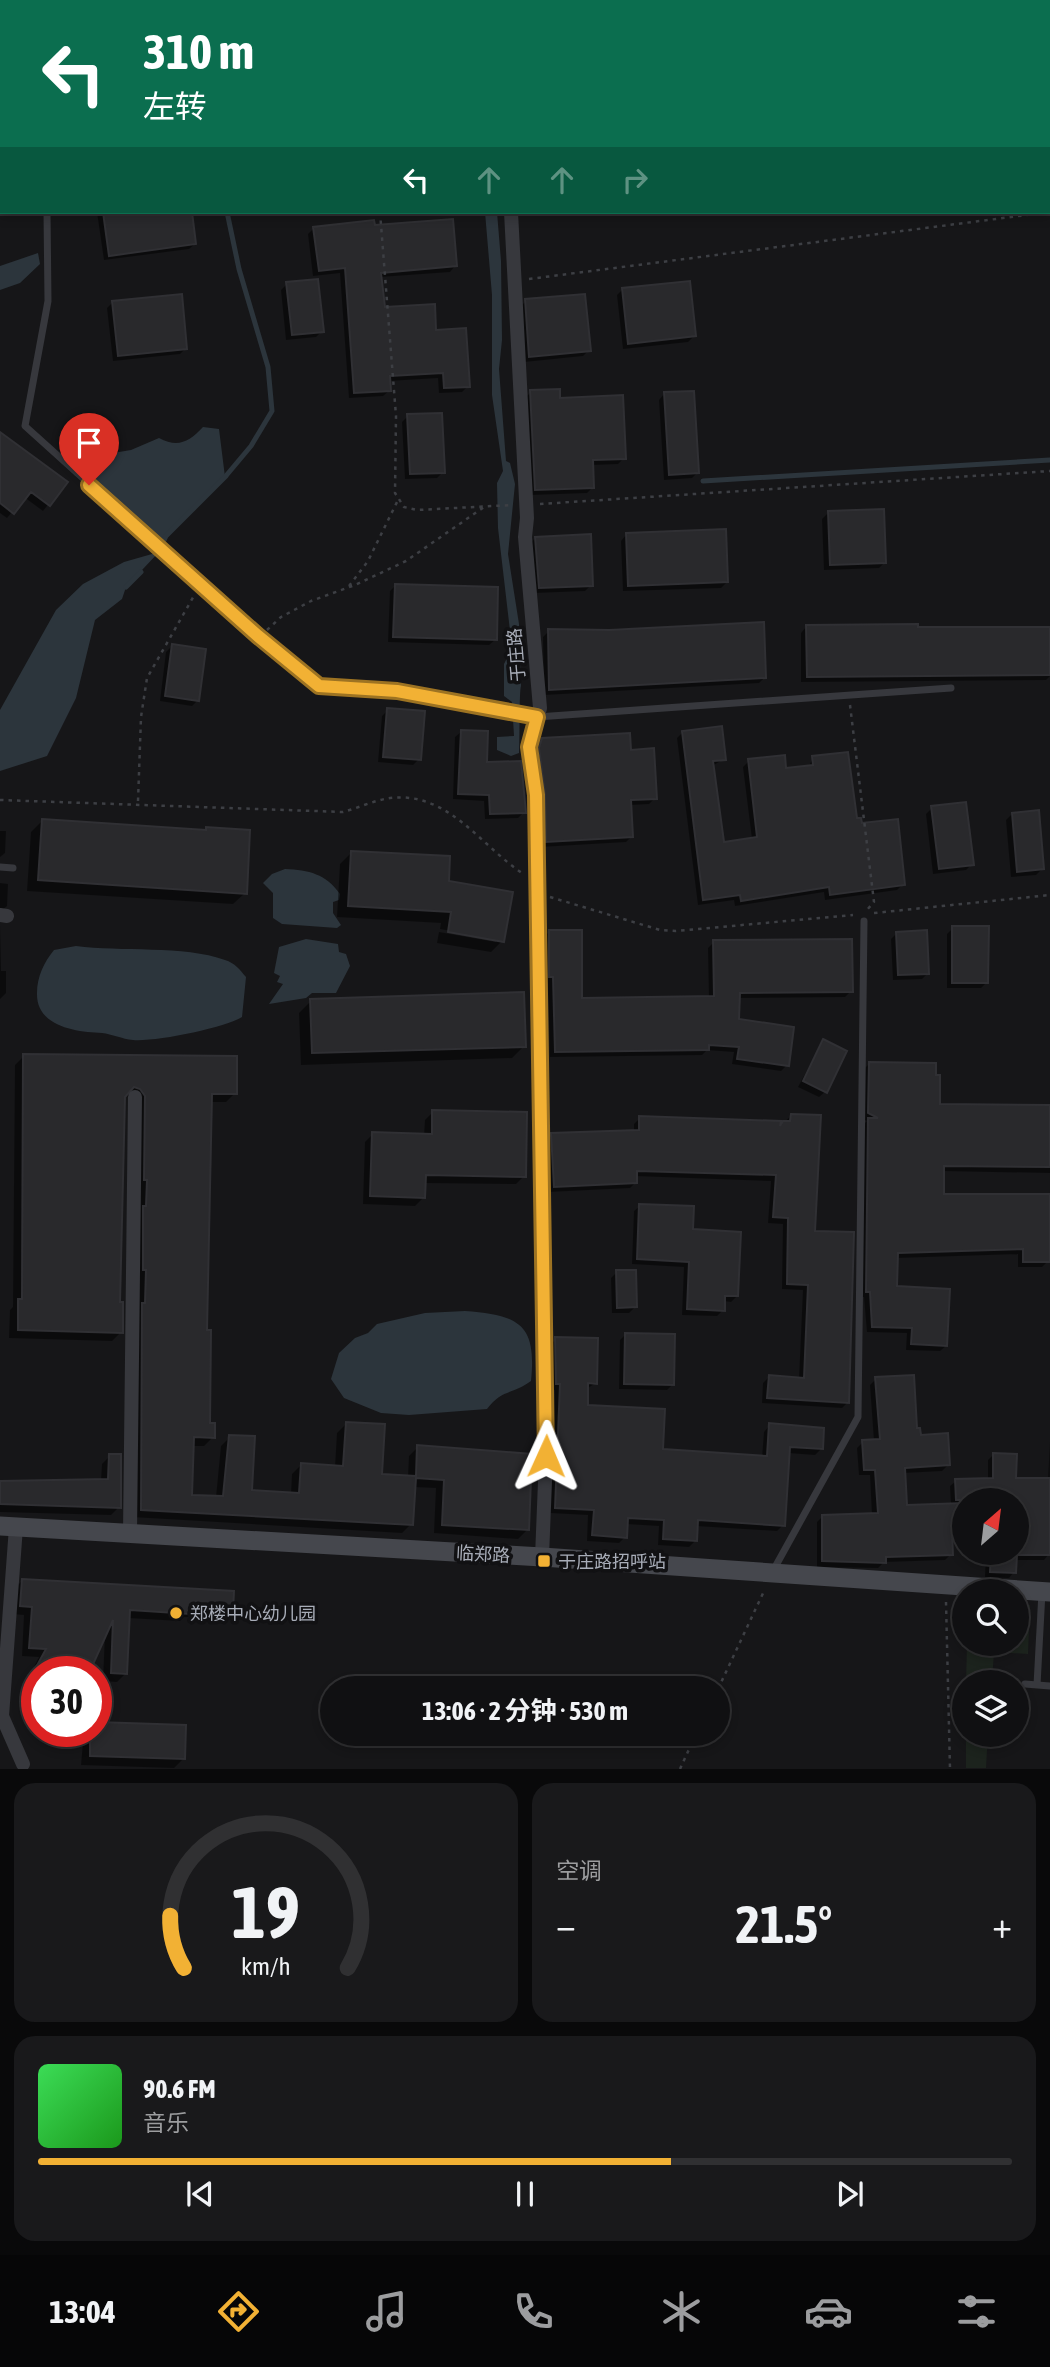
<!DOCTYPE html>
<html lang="zh">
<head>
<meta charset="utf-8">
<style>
	body { margin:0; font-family:"Asap Condensed","Noto Sans SC",sans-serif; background:#19191b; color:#f1f3f6; height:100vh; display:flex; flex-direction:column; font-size:26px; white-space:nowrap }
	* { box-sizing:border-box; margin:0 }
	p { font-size:23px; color:#9c9d9f }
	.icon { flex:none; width:38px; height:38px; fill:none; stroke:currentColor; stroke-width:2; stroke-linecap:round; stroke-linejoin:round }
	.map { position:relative; height:1769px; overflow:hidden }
	.sheet { display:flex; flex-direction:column; gap:14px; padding:14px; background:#09090a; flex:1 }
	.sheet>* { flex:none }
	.banner { position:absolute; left:0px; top:0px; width:1050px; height:214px; box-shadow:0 4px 10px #0003,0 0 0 2px #303032; background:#0b6e4f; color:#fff; overflow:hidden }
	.needle { width:46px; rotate:28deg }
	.buttons { position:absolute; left:952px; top:1488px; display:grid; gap:14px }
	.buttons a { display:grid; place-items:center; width:77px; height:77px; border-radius:50%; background:#101012; box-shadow:0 4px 10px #0003,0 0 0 2px #303032; font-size:35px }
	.speed { position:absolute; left:21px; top:1656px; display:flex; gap:14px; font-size:35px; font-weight:700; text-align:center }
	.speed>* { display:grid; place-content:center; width:91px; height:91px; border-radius:50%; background:#101012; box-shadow:0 4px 10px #0003,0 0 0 2px #303032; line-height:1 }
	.speed .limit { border:10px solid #d22; background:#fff; color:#111 }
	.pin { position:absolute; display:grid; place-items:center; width:60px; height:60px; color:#fff; margin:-72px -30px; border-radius:50% 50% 50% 0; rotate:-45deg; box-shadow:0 0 7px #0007 }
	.pin .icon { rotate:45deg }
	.me { position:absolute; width:77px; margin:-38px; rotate:1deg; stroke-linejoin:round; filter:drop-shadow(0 0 5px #0008) }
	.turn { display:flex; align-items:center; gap:24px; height:147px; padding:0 28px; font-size:32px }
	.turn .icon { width:91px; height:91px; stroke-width:2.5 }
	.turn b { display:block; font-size:49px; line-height:60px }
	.lanes { display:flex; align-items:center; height:66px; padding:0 28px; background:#0003; justify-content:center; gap:35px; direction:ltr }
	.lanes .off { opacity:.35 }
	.big { font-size:52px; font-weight:700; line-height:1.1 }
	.sheet .tile { flex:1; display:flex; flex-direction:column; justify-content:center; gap:10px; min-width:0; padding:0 24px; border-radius:21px; background:#19191b }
	.sheet .dial { align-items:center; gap:0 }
	.dial svg { height:182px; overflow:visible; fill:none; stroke:#303032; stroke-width:7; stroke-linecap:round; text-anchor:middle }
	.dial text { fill:#f1f3f6; stroke:none }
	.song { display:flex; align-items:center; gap:21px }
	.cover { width:84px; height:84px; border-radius:10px; background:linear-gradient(135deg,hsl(130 70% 55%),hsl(120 70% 35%)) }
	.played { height:7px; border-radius:4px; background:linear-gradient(90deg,#f2b134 65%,#303032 65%) }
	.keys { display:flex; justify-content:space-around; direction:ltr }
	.heat { display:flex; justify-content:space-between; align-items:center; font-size:38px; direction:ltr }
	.sheet .tiles { flex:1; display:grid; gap:14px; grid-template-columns:1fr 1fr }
	.tile:last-child { grid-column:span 2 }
	.trip { position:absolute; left:320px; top:1676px; width:410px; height:70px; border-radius:35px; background:#101012; box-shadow:0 4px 10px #0003,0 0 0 2px #303032; font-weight:700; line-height:70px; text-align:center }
	.tabs { display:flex; height:112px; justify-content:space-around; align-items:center; background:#060607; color:#9c9d9f }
	.tabs .icon { width:49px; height:49px }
	.tabs .selected { color:#f2b134 }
	.tabs b { font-size:32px; color:#f1f3f6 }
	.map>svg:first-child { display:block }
</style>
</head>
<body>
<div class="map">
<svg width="1050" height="1769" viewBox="0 0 1050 1769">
	<rect width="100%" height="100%" fill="#161618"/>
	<path fill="#1c231d" d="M1017,1605h13l-2,49 -34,-2 -2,30h-26l1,-39h50z
		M966,1734h22l-2,34h-20z"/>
	<path fill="#2c353c" d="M485,212h12l4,49 1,79 -3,29 7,92 4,2 5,21 -7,70 11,70 2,62c-2,5 -1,55 -2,67l-8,3 -14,-6v-13l17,-1 -2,-34 -8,-6v-32l8,-16 -14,-120 -1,-45 6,-12 -11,-76v-100z
		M38,253l2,11 -20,19 -20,7v-24z
		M203,427l16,2 6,48 -61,64 -77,-62 -13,-4 13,-36 15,-7 11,21 18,-3 28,-12c19,10 30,4 44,-11z
		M159,552l-33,35 -4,12 -27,21 -19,78 -29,58 -47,15v-61l56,-100 27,-26 41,-22z
		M285,869c24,1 41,5 55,25l-1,6 -6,2v11l8,12 -4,3 -55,-4 -9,-6v-25l-10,-10 9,-9z
		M306,939l32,5 1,8 7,2 4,12 -14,27h-24l-6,5 -37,6 14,-20 -6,-2 3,-6 -6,-3 5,-26z
		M76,946c44,6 108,-1 149,14 10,3 15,10 21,17l-4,40c-18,11 -87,25 -109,23 -11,-1 -21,-6 -31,-7 -25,-1 -66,-6 -65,-40 0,-16 7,-31 17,-43z
		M465,1311c54,4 72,13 66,70 -19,14 -29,8 -44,28l-78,6 -28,-2 -37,-15 -13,-19 8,-26 16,-15 13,-5 9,-9 48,-11z"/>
	<path fill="#0007" d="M220,0h173l1,2h-173z
		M2,24v78h-2v-77z
		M97,212h93l5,32 -6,5 -85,11z
		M373,227l82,39 -5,6 -70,5 3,31 52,24 33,54 -6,6 -23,1 -1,-15 -50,3 1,10 -6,5 -34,2 -9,-125 -27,3 -5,-42 6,-6z
		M287,284l35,47 -6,6 -30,3 -5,-50z
		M623,289l71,47 -6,6 -65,7 -6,-54z
		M526,301l63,49 -6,6 -59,6 -4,-55z
		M113,302l73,46 -6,6 -67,7 -6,-53z
		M531,392l27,7 66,59 -6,6 -26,1 1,22 -6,6 -57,2 -5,-97z
		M664,394l34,78 -6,6 -28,2 -5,-80z
		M408,416l35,56 -6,6 -32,1 -3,-57z
		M0,434l65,49 -22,28 -19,-14 -17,21 -7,-5z
		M828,513l57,49 -6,6 -55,2 -2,-51z
		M626,535l101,47 -6,6 -98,3 -2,-50z
		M535,538l56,47 -6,6 -51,2 -4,-49z
		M396,585l99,55 -6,5 -101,-3 2,-51z
		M762,624l3,53 -6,6 -215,12 -1,-58 6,-6z
		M806,627l244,2v47l-4,4 -245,2v-49z
		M172,646l26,54 -6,6 -32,-5 6,-49z
		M388,710l31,49 -6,6 -35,-3 4,-46z
		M461,732l63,80 -6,6 -33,1 -1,-18 -31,-2 2,-62z
		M682,733l42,26 -12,7 11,78 29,-5 -9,-72 6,-6 36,9 23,-2 5,-10 90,126 -6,6 -72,10 -1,-8 -89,14 -1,-6 -36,5 -21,-167z
		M542,740l87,12 26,46 -6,6 -19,1 2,31 -6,6 -86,5 -6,-92z
		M932,808l40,56 -6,6 -33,4 -7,-60z
		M1012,814l30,55 -6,6 -25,2 -5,-57z
		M43,820l161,12 3,-3 38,64 -12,11 -206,-13 4,-59z
		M0,831h6l-1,22 -5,4z
		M351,853l96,29 55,59 -11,11 -54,-9 2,-11 57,10v-3l-56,-10 1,-6 -104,-6 3,-53z
		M0,883l8,1 -1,22 -7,6z
		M0,926l1,45h5v22l-6,6z
		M953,928l34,54 -6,6h-34v-54z
		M550,931l30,68 129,-1 -1,-50 6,-6 137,49 -6,6 -107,1 -1,23 50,44 -6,6 -49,-7 2,-12 -27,-2 -5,5 -152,2 -2,-74 -4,-1v-45z
		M897,933l31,40 -6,6 -29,1 -2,-41z
		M311,1001l213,45 -12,12 -211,7 -2,-52z
		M823,1041l2,51 -6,5 -21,-10z
		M24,1056l211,37 -9,9h-16l-4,229 2,93 5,13 -9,9h-12l-1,51h25l5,-51 9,-9 20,54 41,3 1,-20 9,-9 34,2 2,-34 9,-9 35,51 27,2 1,-21 9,-9 109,83 -9,9 -84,-6 2,-45 -22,-1 -3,37 -9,9 -270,-16v-419l-8,-3 -5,209 2,28 -9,9 -103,-3 1,-28 3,-3 2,-242z
		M870,1063l68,43 112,1v66l-108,-2v25l106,65 -6,6h-24v-13l-122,4 -1,30 51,58 -6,5 -34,-1 1,-17 -40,-1 -3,-35h-3l2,-172 4,-4 -4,-2 1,-50z
		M433,1112l91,64 -8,8 -92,-1 -1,15 -8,8 -52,-2 2,-62 8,-8 51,2 1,-16z
		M791,1116l57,286 -6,6 -80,-5 1,-20 6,-6 30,2 4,-89 -21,-1 1,-65 -15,-1 3,-42 -136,-5 1,6 -6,6 -82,4 -2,-51 6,-6 82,-3v-8l6,-6 138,10z
		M640,1206l51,25 46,65 -6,6 -7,-1 -1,9 -6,6 -35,-1 2,-48 -52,-3 2,-53z
		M617,1272l18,35 -6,6h-17l-1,-35z
		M625,1335l48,49 -6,6 -48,-1 1,-49z
		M556,1339l40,44 -10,6v17l75,45 101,7 2,-26 6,-7 51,24 -6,6 -27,-2 -5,72 -6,6 -81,-5 -1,15 -6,6 -31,-2 1,-19 -33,-2 -1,13 -6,6 -32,-2 1,-26 -38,-2 5,-123h-5v-45z
		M876,1379l43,57 29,29 -6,6 -39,2 3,34 45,-2 -1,-19 6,-5 32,-1v-20l6,-6 20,26h34l2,-38 -1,112 -5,6h-29l-1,12 -5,6 -24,-1 1,-25h31v-52h-53v36h-14l1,18 -6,6 -61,2 -6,6 -61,-1v-45l6,-6 49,-1 -2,-40h-11l-2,-27 6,-6 11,-1 -4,-56z
		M110,1456l9,51 -8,8 -111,-3v-30l101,-1 1,-17z
		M22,1581l209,30 -8,8 -39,-2 -4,4 -52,-3 -3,56 -8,8 -14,-1 2,-48 -17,38h-51v6h-8l10,-20 -17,-1 2,-41 -12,-1 2,-25z
		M84,1731h12l87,28 -9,9 -93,-3z"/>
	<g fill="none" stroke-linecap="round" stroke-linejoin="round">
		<path stroke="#2c353c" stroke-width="5" d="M170,0l1,2
			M225,477l26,-31 21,-35 -4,-44 -29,-98 -12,-57
			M703,481l347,-21
			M159,551l7,-15 60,-60
			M126,587l15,-15"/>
	</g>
	<path fill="#29292c" stroke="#303034" stroke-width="2" d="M103,212h89l4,32 -87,12z
		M453,219l4,47 -76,7 4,34 50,-3 1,26 30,-2 4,59 -26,1 -1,-15 -53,3 1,15 -37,2 -9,-125 -26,3 -6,-44 61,-7 1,5z
		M318,279l6,53 -32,3 -6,-53z
		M690,281l6,55 -68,8 -6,-56z
		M182,294l5,55 -69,7 -6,-55z
		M585,294l6,57 -62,6 -4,-58z
		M560,389v9l63,-3 3,64 -33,1 1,28 -59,2 -5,-100z
		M694,391l5,82 -30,2 -5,-83z
		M442,413l3,60 -35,1 -3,-60z
		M0,432l68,50 -18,24 -19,-14 -17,22 -14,-11z
		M884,509l2,54 -56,2 -2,-54z
		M726,529l2,53 -100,4 -2,-53z
		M591,534l2,52 -54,2 -4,-51z
		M395,584l103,3 -1,53 -104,-3z
		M764,622l2,56 -217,12 -1,-61 61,1z
		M918,624v3h132v48l-243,2 -1,-52z
		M172,644l34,5 -7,52 -34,-5z
		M387,708l38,3 -4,49 -38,-3z
		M722,726l4,34 -13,1 11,81 33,-5 -9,-78 37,-4 1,13 27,-3 -1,-9 36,-4 9,66h4l1,5 36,-4 7,66 -75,10 -1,-8 -88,14 -1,-6 -37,5 -21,-169z
		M461,730l27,1 -1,31 34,-1 5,52 -36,1 -1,-19 -31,-1z
		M630,733l1,17 23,-2 3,51 -26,1 2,37 -87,5 -1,-48 -6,-46 3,-10z
		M966,802l8,63 -35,4 -8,-63z
		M1039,810l5,59 -27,3 -5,-59z
		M42,819l164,11v-3l44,3 -3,64 -209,-14z
		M351,851l99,5 -1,25 64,11 -9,50 -56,-10 3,-20 -103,-6z
		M952,926h37l-1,57h-36z
		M549,930h33v68l132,-2 -1,-56 139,-1 1,53 -113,1 -1,26 55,8 -5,39 -52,-7 2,-12 -30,-2v5l-154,2 -2,-75h-4z
		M927,930l2,44 -31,1 -2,-43z
		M524,992l2,55 -214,6 -2,-54z
		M823,1039l24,12 -20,42 -24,-12z
		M23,1054l214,2v38h-25l-5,236h4l-1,93h5v15l-21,-1 -2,58 31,1 6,-61 26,1 -3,54 47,3 2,-30 42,3 3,-44 39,2 -3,50 34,2 1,-31 115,9 -3,76 -87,-5 2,-45 -28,-2 -3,47 -272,-15 1,-207h3l1,-33h-3v-64h3l1,-26h-3l1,-84 -5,-7 -6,-2 -9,10 -5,205h3v31l-105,-3v-31h4z
		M869,1062l67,1v12h4v29l110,1v62l-106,-1v28h106v68h-27v-13l-125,4 -1,33 53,3 -3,57 -36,-2 1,-16 -40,-1 -2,-35h-4l2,-174h10l-10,-5z
		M432,1110l95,2 -1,65 -100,-2 -1,23 -55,-2 2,-64 60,2z
		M791,1114l30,1 -6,116 39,1 -5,171 -82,-5 2,-23 35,3 4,-93 -21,-1 1,-66 -15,-1 3,-42 -139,-4v12l-83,4 -3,-54 88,-3v-14l142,5 -1,5 3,-5h7z
		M639,1204l55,2 -1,23 48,3 -3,64h-13v15l-38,-2 2,-47 -52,-3z
		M616,1270h20l1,37 -20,1z
		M625,1333l50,1 -1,51 -50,-1z
		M555,1337l43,1 -1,46 -9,-1v22l77,4 -2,40 104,7 2,-33 55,5 -1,21 -33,-2 -5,79 -87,-6 -1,21 -34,-2 1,-19 -36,-2 -1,20 -35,-3 2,-25 -39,-2 5,-124h-4z
		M914,1375l3,53h3l1,7 27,-2 2,32 -45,3 2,37 57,-2v28h-12l1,24 -67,2v6l-64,-2v-46l56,-2 -3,-43h-11l-2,-30 18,-1 -5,-62z
		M993,1453l24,1 -1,24h34v77h-33l-1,18 -26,-1 1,-20h26v-52h-61l-1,-21 38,-1z
		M109,1454h12v54l-121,-4v-23l108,-2z
		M22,1579l212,12 -1,20 -43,-2v5l-60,-4 -3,64 -16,-1 2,-53 -23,51h-56l12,-22 -17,-1 3,-41 -12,-1z
		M96,1722l90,3 -1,34 -95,-3v-25h6z"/>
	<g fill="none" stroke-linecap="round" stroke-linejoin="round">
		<path stroke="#3d3f44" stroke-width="2.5" stroke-dasharray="3.5 5" stroke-linecap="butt" d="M777,2l4,-2
			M380,212l16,204 -1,77 9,14 13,3 95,-5
			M529,279l521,-67
			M540,504l510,-33
			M349,586l19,-25 31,-63
			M267,630l14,-13 30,-16 44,-16 51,-24 78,-54
			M850,705l24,197 -8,9
			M0,800l343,12c15,-4 32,-12 47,-14 58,-7 90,47 132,75
			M138,801l3,-84 6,-39 48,-84
			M550,897l110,33 16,1 177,-16
			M874,913l176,-18
			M946,1602l4,167
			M718,1689l47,-100
			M680,1769l16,-35"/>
		<path stroke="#37383d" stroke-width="7" d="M47,212l1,89 -23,125 233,210 61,50 78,5 140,26 414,-29
			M0,867l13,1
			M774,1569l84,-152 6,-496
			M1025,1684l25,2
			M1037,1685l5,-93"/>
		<path stroke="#37383d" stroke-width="14" d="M197,0v2
			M0,118l2,-1
			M511,212l16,306 -2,19 15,171 -11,39 6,48 12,636 -5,126
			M0,915l7,1
			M16,1527l-14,189 21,48
			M130,1533l5,-436"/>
		<path stroke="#45474d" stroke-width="19" d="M0,1526l542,31 508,35"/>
	</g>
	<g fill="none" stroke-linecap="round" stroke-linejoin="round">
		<g stroke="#9d7322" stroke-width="18">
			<path id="route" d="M89,485l169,151 61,50 78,5 140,26 -8,30 7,48 10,661"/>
		</g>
		<use href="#route" stroke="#f2b134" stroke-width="12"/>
	</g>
	<g fill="#f2b134" stroke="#111113" stroke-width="2.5">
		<rect x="537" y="1554" width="14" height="14" rx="3.5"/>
		<circle cx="176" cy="1613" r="7"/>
	</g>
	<g text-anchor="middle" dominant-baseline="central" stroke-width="7" stroke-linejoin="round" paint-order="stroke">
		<g font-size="18" fill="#a8adb8" stroke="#111113">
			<text transform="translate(516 655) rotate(-95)">于庄路</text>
			<text transform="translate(483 1554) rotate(3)">临郑路</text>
		</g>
		<g font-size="18" fill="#a8adb8" stroke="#111113" text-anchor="start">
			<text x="558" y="1561">于庄路招呼站</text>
			<text x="190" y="1613">郑楼中心幼儿园</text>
		</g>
	</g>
</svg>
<div class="buttons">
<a><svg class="needle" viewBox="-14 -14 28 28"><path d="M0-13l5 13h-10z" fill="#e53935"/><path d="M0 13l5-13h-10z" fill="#9c9d9f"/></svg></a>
<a><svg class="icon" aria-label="search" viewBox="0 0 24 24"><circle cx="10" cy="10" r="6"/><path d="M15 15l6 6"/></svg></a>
<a><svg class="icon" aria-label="layers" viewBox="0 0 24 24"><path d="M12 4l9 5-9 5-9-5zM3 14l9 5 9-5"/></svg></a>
</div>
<div class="speed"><div class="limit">30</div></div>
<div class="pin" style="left:89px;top:485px;background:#d93025"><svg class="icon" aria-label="arrive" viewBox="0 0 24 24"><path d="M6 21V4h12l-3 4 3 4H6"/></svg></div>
<svg class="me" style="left:546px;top:1456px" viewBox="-20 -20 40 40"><path d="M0-17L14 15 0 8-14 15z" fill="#f2b134" stroke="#fff" stroke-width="4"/></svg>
<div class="trip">13:06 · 2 分钟 · 530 m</div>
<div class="banner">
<div class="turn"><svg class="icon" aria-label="left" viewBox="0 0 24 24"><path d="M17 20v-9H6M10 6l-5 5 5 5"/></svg><div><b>310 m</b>左转</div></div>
<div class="lanes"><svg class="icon" aria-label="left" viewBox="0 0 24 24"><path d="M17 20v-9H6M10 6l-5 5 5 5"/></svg><svg class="icon off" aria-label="ahead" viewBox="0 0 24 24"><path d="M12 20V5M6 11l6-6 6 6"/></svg><svg class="icon off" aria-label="ahead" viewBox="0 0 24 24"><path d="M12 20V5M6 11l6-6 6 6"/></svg><svg class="icon off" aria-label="right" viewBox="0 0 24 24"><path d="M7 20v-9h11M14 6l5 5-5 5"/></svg></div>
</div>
</div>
<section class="sheet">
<div class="tiles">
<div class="tile dial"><svg viewBox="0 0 100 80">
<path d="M14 69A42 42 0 1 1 86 69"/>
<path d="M14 69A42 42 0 0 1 8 46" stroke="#f2b134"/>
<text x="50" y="56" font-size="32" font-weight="700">19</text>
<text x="50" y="72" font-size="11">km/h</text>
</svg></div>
<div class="tile"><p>空调</p>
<div class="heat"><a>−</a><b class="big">21.5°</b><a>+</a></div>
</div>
<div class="tile">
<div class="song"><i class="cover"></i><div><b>90.6 FM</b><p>音乐</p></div></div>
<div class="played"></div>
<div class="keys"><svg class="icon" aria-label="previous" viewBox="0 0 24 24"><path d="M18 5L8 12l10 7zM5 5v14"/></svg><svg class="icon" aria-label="pause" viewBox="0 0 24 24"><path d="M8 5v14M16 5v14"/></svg><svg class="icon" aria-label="next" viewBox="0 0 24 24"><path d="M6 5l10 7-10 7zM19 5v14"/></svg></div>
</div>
</div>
</section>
<nav class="tabs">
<b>13:04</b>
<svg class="icon selected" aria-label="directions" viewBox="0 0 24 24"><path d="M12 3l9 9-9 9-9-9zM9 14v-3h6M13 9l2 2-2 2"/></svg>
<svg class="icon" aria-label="music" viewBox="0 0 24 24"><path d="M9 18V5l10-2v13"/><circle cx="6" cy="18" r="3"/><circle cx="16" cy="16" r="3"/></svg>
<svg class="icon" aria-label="phone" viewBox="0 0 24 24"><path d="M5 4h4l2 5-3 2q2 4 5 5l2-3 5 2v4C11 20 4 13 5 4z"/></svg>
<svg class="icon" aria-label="climate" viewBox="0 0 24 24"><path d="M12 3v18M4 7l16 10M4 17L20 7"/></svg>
<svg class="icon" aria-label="car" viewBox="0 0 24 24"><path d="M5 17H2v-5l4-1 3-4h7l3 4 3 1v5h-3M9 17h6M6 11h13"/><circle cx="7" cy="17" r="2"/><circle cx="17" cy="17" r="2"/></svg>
<svg class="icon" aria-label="filters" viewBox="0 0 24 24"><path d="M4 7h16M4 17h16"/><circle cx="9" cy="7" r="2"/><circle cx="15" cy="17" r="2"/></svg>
</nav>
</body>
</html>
